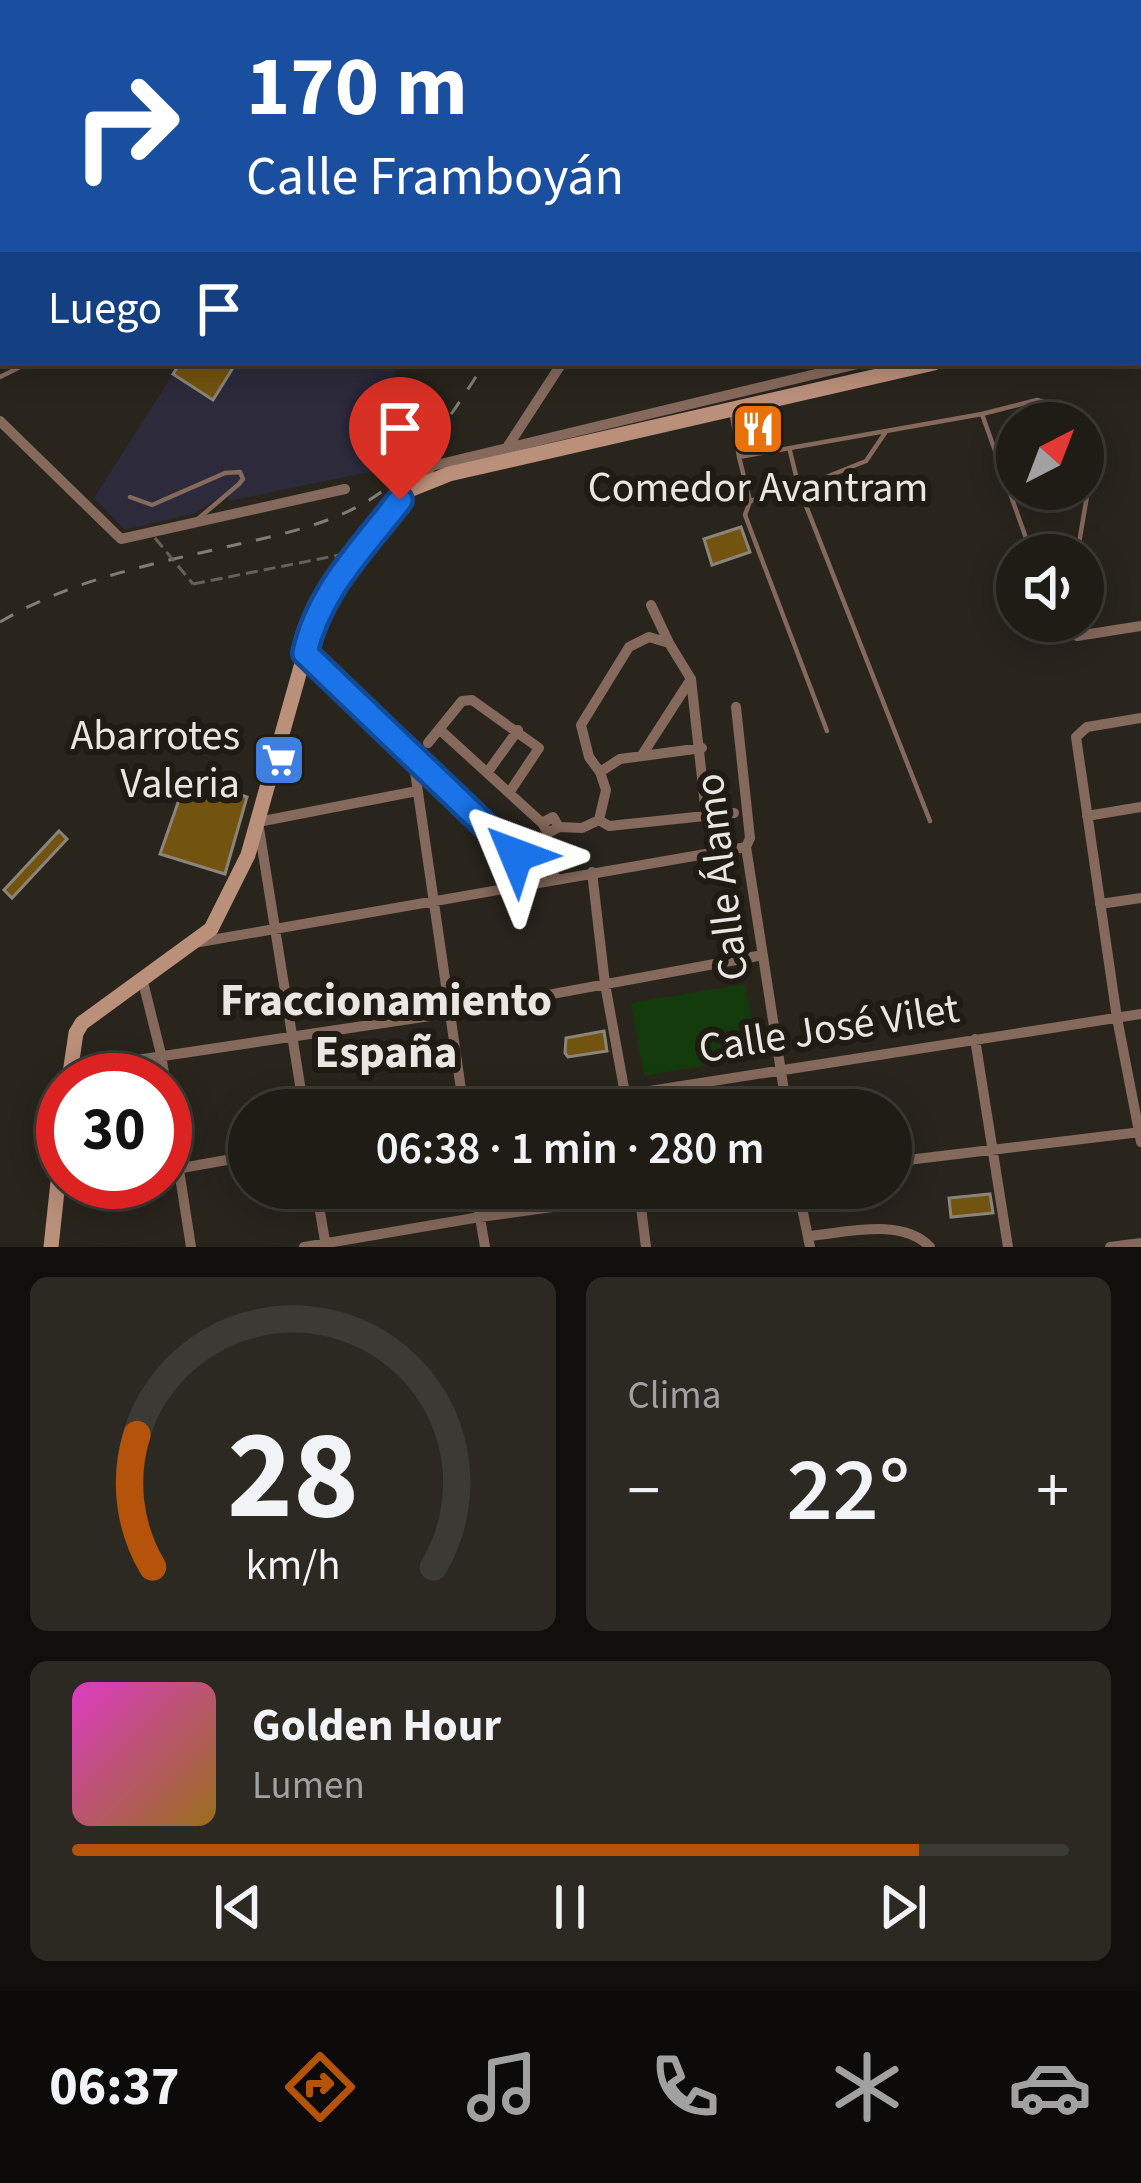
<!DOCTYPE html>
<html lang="es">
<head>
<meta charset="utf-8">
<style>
	body { margin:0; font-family:"Source Sans 3",sans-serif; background:#2c2923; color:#f1f3f6; height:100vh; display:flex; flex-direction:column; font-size:45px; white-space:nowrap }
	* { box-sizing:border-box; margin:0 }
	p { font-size:39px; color:#a1a1a1 }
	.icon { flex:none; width:66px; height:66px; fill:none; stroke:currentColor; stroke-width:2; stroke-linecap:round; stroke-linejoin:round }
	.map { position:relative; height:1247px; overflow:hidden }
	.details { display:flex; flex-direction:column; gap:30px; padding:30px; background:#110f0c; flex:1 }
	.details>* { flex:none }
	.top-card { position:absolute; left:0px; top:0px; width:1143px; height:366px; box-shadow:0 6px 30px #0003,0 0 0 3px #3c3a35; background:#1a4fa0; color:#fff; overflow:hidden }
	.needle { width:78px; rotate:42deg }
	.fabs { position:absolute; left:996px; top:402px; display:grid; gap:24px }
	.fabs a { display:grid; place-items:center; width:108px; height:108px; border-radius:50%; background:#1f1c16; box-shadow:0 6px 30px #0003,0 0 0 3px #3c3a35; font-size:60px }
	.speed { position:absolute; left:36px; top:1053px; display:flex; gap:24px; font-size:60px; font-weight:700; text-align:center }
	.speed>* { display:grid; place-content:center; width:156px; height:156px; border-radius:50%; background:#1f1c16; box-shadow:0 6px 30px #0003,0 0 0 3px #3c3a35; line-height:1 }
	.speed .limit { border:18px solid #d22; background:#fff; color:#111 }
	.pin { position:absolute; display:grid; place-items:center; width:102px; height:102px; color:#fff; margin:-123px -51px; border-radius:50% 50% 50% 0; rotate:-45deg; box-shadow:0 0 12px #0007 }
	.pin .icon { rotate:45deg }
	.me { position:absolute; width:132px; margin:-66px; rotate:314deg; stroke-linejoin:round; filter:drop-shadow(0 0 9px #0008) }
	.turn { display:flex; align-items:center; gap:42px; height:252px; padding:0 48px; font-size:54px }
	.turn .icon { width:156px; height:156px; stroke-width:2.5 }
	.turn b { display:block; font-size:84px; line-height:102px }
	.then { display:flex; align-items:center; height:114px; padding:0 48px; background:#0003; gap:24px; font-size:45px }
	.big { font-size:90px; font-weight:600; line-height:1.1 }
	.details .card { flex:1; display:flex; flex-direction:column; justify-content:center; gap:18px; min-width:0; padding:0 42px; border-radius:18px; background:#2c2923 }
	.details .dial { align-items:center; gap:0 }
	.dial svg { height:312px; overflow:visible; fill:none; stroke:#3c3a35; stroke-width:7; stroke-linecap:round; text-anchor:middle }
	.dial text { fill:#f1f3f6; stroke:none }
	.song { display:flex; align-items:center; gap:36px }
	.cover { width:144px; height:144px; border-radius:18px; background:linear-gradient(135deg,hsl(310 70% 55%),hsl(40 70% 35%)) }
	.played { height:12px; border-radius:6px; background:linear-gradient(90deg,#b45309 85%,#3c3a35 85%) }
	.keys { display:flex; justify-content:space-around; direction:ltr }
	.heat { display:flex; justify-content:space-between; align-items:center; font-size:66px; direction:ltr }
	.details .tiles { flex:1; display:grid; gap:30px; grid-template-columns:1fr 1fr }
	.card:last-child { grid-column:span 2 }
	.trip { position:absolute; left:228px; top:1089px; width:684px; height:120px; border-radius:60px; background:#1f1c16; box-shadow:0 6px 30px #0003,0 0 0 3px #3c3a35; font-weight:600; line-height:120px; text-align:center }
	.tabs { display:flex; height:192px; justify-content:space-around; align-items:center; background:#0c0b09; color:#a1a1a1 }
	.tabs .icon { width:84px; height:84px }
	.tabs .active { color:#b45309 }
	.tabs b { font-size:54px; color:#f1f3f6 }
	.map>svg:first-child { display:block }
</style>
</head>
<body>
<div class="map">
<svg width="1141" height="1247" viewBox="0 0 1141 1247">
	<rect width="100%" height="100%" fill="#29251d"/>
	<path fill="#2c2a3b" d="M180,363h220l-6,11 33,18 -49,78 -148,31 -4,-8 -30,20 -71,17 -31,-32z"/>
	<path fill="#133b0c" d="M745,984l13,73 -114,19 -13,-73z"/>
	<path fill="#72530f" stroke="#8a847a" stroke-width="3" d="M180,363h56l-23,37 -40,-26z
		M741,527l9,25 -38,13 -8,-26z
		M187,777l60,20 -22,77 -65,-20z
		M59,831l8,8 -55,59 -8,-8z
		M604,1031l3,20 -39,6 -3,-4 1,-15z
		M990,1194l3,19 -42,4 -2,-19z"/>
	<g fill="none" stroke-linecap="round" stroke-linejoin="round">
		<path stroke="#65615a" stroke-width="3" stroke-dasharray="12 6" stroke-linecap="butt" d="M193,584l151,-30"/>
		<path stroke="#85695c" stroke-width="4.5" d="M1140,156l1,2
			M0,228l3,-1
			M0,377l28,-14
			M732,415l7,42 243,-43
			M790,451l9,37 67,-27 19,-28
			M739,457l11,44 -5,14 82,216
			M130,497l22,8 73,-32 15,-1 3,7 -4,5 -40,34
			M750,501l49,-13 131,333
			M1032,555l-50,-141 55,-14 11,3 13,20
			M1077,555l10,-59 -4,-10"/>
		<path stroke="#85695c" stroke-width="10" d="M91,0l4,3
			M752,0l2,3
			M883,0l3,3
			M0,94l3,2
			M1140,305l1,-1
			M0,421l121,118 224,-50
			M508,446l54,-83
			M417,484l15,-18 430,-103
			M651,605l18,38
			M1077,636l64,-10
			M305,653l238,228
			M691,679l15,135
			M736,707l14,131 -4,9 41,263
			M1141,718l-54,9 -11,10 41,281 24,124
			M439,729l103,94
			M428,743l34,-42 10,-1 67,48 -30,45
			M413,758l51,352
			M600,772l20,-13 82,-11
			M487,773l31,-43
			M1087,816l54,-9
			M599,820l10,6 125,-13
			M559,827l23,1 17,-8 7,-30 -6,-18 -11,-15 -8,-32 48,-78 20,-10 20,6 22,36 -49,76
			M538,851l10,-18 11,-6 -6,-10 -11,6 6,10
			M516,855l22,-4 18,27
			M592,872l13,112 23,126
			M1100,904l41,-6
			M194,943l552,-96
			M143,982l18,72 30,193
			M975,1039l33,208
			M70,1070l380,-57 313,-58
			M304,1110l-46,-288 159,-31
			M528,1110l613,-96
			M891,1162l250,-30
			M165,1171l84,-15
			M316,1188l10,59
			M475,1188l10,59
			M798,1188l12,59
			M639,1191l7,56
			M808,1236c37,-3 94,-19 122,11
			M304,1247l176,-30 209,-29
			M1110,1247l31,-4"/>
		<path stroke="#bb907b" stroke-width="15" d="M1140,317h1
			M69,1080l7,-47 6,-10 129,-94 37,-74 69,-245 92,-120 40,-16 485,-111
			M51,1247l12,-112"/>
		<path stroke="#807d76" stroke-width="3" stroke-dasharray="15 15" stroke-linecap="butt" d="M720,3l2,-3
			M0,622c71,-42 148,-57 226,-75 56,-13 118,-24 163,-61 40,-34 67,-79 96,-123"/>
		<path stroke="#65615a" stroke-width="3" stroke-dasharray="12 6" stroke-linecap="butt" d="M155,538l38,46"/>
	</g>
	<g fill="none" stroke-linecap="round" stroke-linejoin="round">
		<g stroke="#114b97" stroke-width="30">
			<path id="route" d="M400,500c-37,48 -82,92 -95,153l211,202"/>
		</g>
		<use href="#route" stroke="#1a73e8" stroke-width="21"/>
	</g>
	<defs>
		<g id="restaurant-square" transform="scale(2.7)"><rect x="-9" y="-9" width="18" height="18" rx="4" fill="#e8710a" stroke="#201b13"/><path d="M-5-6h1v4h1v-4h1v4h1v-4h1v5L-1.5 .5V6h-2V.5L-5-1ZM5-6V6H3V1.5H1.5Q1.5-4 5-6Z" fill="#fff"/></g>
		<g id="supermarket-square" transform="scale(2.7)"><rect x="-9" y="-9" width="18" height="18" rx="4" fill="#3f7fe0" stroke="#201b13"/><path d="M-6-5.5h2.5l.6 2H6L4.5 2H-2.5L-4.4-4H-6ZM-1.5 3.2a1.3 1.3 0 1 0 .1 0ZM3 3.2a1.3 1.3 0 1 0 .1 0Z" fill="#fff"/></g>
	</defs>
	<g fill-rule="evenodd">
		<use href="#restaurant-square" x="758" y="429"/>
		<use href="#supermarket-square" x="279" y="760"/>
	</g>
	<g text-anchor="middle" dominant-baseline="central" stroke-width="12" stroke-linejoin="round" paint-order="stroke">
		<g font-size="42" fill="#eae7e2" stroke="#201b13">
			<text x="758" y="488">Comedor Avantram</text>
			<text x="240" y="736" text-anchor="end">Abarrotes<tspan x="240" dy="48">Valeria</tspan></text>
		</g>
		<g font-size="42" fill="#eae7e2" stroke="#201b13">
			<text transform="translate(722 877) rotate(-97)">Calle Álamo</text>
			<text transform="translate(829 1029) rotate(-9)">Calle José Vilet</text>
		</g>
		<g font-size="45" font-weight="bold" fill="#eae7e2" stroke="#201b13">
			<text x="386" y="1001">Fraccionamiento<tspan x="386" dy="52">España</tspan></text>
		</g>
	</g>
</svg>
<div class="fabs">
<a><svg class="needle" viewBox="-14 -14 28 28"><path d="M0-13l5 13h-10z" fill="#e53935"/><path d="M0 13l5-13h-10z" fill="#a1a1a1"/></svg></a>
<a><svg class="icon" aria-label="sound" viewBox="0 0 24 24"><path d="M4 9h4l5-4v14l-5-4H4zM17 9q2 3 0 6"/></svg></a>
</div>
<div class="speed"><div class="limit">30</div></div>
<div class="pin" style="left:400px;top:500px;background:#d93025"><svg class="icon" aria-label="arrive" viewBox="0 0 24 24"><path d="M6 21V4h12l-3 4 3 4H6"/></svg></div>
<svg class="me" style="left:516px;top:855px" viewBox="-20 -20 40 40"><path d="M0-17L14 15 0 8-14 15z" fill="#1a73e8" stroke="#fff" stroke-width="4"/></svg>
<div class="trip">06:38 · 1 min · 280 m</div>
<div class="top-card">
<div class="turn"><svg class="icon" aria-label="right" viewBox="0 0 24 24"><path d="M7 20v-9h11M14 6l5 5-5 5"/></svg><div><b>170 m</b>Calle Framboyán</div></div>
<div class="then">Luego<svg class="icon" aria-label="arrive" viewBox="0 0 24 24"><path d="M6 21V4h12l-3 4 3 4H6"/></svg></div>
</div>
</div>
<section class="details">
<div class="tiles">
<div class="card dial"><svg viewBox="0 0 100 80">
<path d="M14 69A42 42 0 1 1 86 69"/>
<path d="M14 69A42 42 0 0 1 10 35" stroke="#b45309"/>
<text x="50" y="56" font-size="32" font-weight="700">28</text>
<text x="50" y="72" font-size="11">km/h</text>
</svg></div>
<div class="card"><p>Clima</p>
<div class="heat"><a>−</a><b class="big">22°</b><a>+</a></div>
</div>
<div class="card">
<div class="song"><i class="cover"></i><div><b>Golden Hour</b><p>Lumen</p></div></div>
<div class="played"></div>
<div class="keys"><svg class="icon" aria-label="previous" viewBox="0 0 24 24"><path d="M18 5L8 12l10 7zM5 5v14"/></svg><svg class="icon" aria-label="pause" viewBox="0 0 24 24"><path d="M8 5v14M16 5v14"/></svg><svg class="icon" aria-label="next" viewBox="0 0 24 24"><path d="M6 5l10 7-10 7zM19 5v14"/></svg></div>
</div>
</div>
</section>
<nav class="tabs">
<b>06:37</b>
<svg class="icon active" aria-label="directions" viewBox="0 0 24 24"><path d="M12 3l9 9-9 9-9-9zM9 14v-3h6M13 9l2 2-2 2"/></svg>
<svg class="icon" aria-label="music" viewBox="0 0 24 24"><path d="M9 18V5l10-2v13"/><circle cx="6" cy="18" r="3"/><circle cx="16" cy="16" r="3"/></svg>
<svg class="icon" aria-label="phone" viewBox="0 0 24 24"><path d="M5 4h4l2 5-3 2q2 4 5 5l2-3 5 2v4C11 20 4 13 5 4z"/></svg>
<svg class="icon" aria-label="climate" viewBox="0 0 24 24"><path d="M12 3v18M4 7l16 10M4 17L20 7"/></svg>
<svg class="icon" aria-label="car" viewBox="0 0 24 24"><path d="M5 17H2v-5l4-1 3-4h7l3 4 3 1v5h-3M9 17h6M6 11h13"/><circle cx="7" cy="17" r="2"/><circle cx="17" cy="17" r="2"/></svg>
</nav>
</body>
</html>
